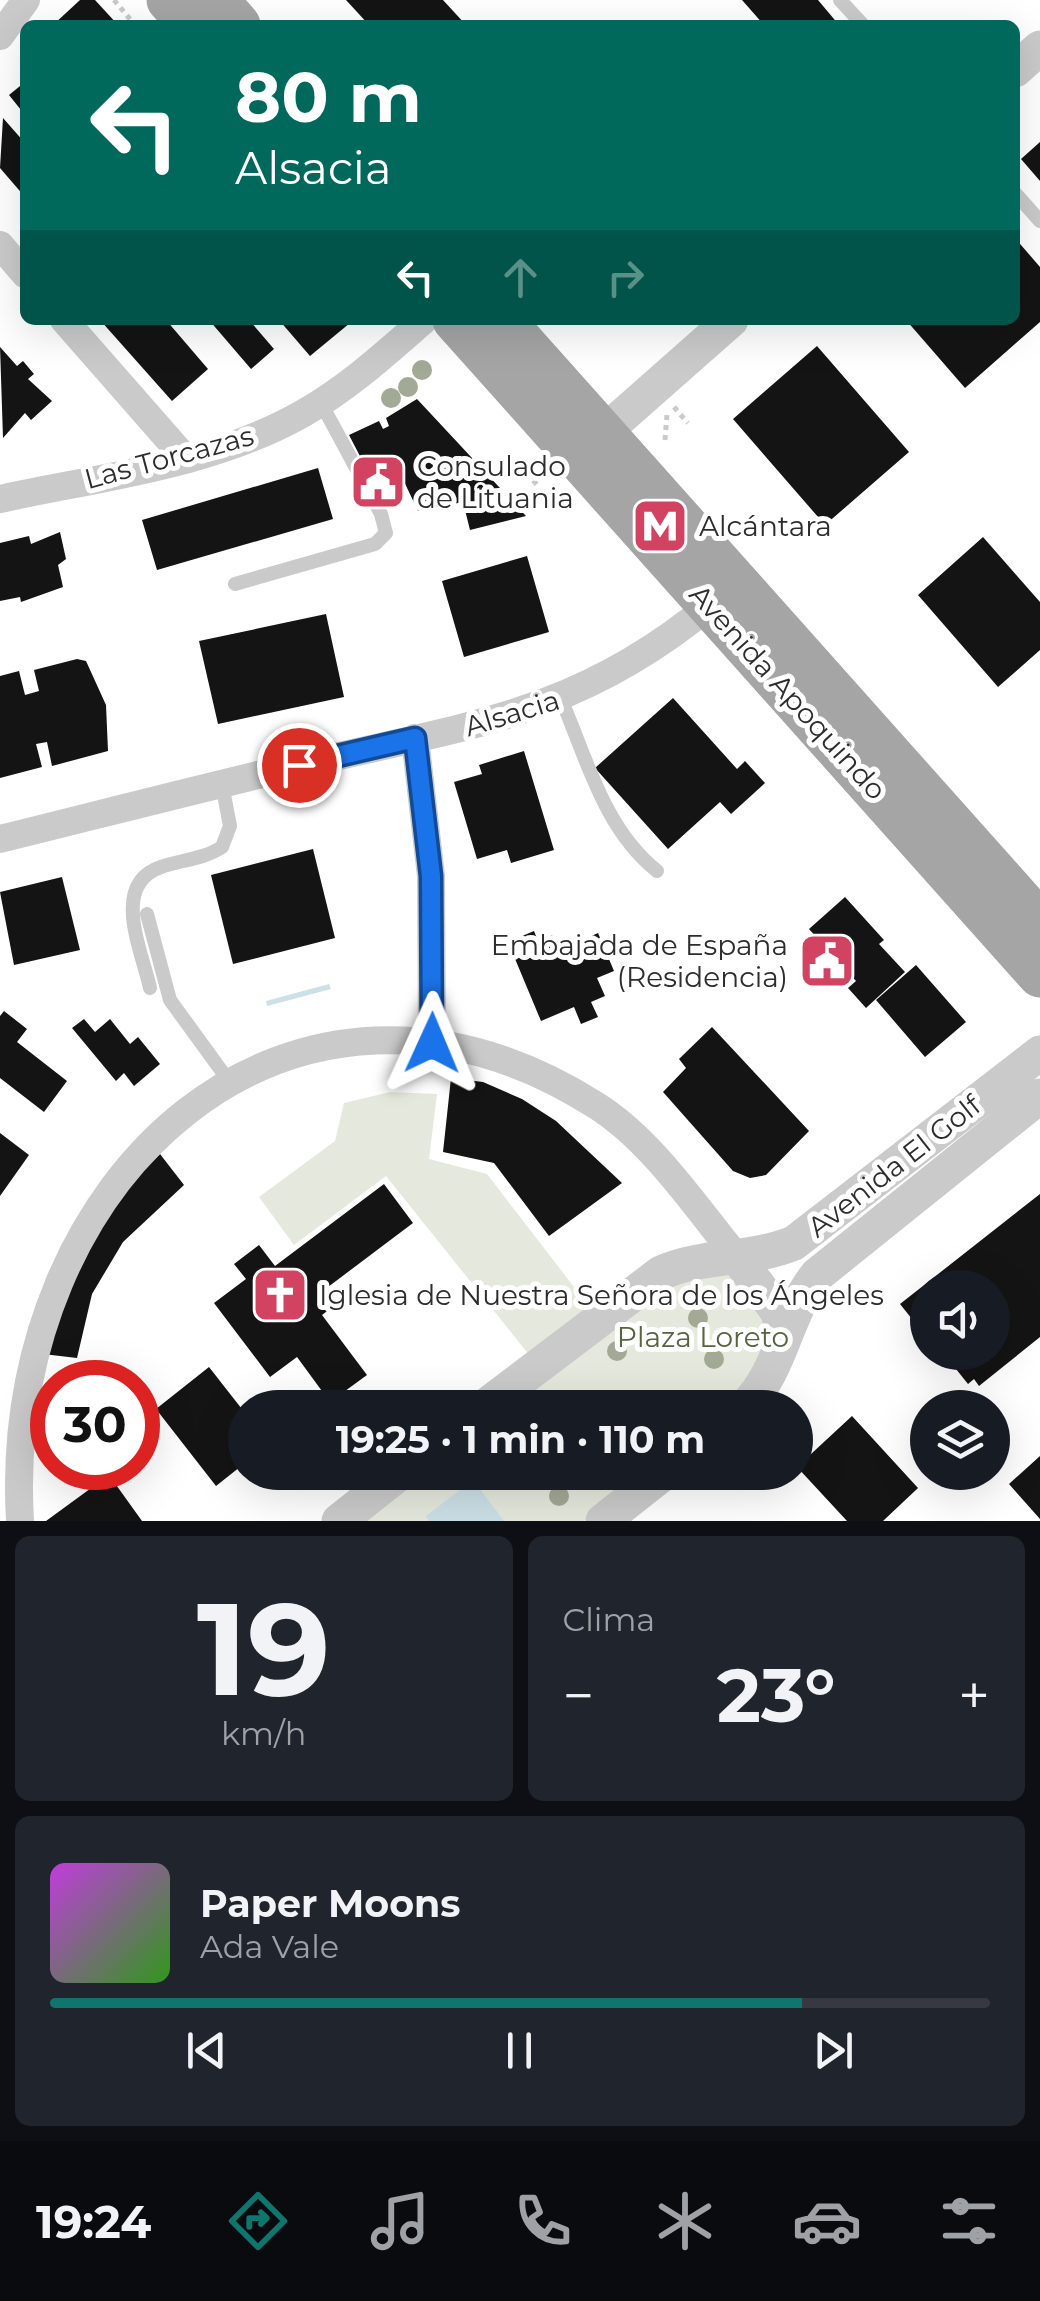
<!DOCTYPE html>
<html lang="es">
<head>
<meta charset="utf-8">
<style>
	body { margin:0; font-family:Montserrat,sans-serif; background:#20242c; color:#f1f3f6; height:100vh; display:flex; flex-direction:column; font-size:38px; white-space:nowrap }
	* { box-sizing:border-box; margin:0 }
	p { font-size:32px; color:#9ea1a6 }
	.icon { flex:none; width:55px; height:55px; fill:none; stroke:currentColor; stroke-width:2; stroke-linecap:round; stroke-linejoin:round }
	.map { position:relative; height:1521px; overflow:hidden }
	.sheet { display:flex; flex-direction:column; gap:15px; padding:15px; background:#0d0f14; flex:1 }
	.sheet>* { flex:none }
	.guide { position:absolute; left:20px; top:20px; width:1000px; height:305px; border-radius:15px; box-shadow:0 10px 40px #0002; background:#00695c; color:#fff; overflow:hidden }
	.controls { position:absolute; left:910px; top:1270px; display:grid; gap:20px }
	.controls a { display:grid; place-items:center; width:100px; height:100px; border-radius:50%; background:#171b24; box-shadow:0 10px 40px #0002; font-size:50px }
	.speed { position:absolute; left:30px; top:1360px; display:flex; gap:20px; font-size:50px; font-weight:700; text-align:center }
	.speed>* { display:grid; place-content:center; width:130px; height:130px; border-radius:50%; background:#171b24; box-shadow:0 10px 40px #0002; line-height:1 }
	.speed .limit { border:15px solid #d22; background:#fff; color:#111 }
	.pin { position:absolute; display:grid; place-items:center; width:85px; height:85px; color:#fff; margin:-42px; border:5px solid #fff; border-radius:50%; box-shadow:0 2px 10px #0007 }
	.me { position:absolute; width:110px; margin:-55px; rotate:1deg; stroke-linejoin:round; filter:drop-shadow(0 0 8px #0008) }
	.turn { display:flex; align-items:center; gap:35px; height:210px; padding:0 50px; font-size:45px }
	.turn .icon { width:130px; height:130px; stroke-width:2.5 }
	.turn b { display:block; font-size:70px; line-height:85px }
	.lanes { display:flex; align-items:center; height:95px; padding:0 50px; background:#0003; justify-content:center; gap:50px; direction:ltr }
	.lanes .off { opacity:.35 }
	.big { font-size:75px; font-weight:700; line-height:1.1 }
	.sheet .widget { flex:1; display:flex; flex-direction:column; justify-content:center; gap:15px; min-width:0; padding:0 35px; border-radius:15px; background:#20242c }
	.sheet .dial { align-items:center; gap:0 }
	.dial b { font-size:130px; line-height:1 }
	.song { display:flex; align-items:center; gap:30px }
	.cover { width:120px; height:120px; border-radius:15px; background:linear-gradient(135deg,hsl(290 70% 55%),hsl(110 70% 35%)) }
	.played { height:10px; border-radius:5px; background:linear-gradient(90deg,#0f766e 80%,#363941 80%) }
	.keys { display:flex; justify-content:space-around; direction:ltr }
	.heat { display:flex; justify-content:space-between; align-items:center; font-size:55px; direction:ltr }
	.sheet .tiles { flex:1; display:grid; gap:15px; grid-template-columns:1fr 1fr }
	.widget:last-child { grid-column:span 2 }
	.trip { position:absolute; left:228px; top:1390px; width:585px; height:100px; border-radius:50px; background:#171b24; box-shadow:0 10px 40px #0002; font-weight:700; line-height:100px; text-align:center }
	.tabs { display:flex; height:160px; justify-content:space-around; align-items:center; background:#090b0e; color:#9ea1a6 }
	.tabs .icon { width:70px; height:70px }
	.tabs .active { color:#0f766e }
	.tabs b { font-size:45px; color:#f1f3f6 }
	.map>svg:first-child { display:block }
</style>
</head>
<body>
<div class="map">
<svg width="1040" height="1521" viewBox="0 0 1040 1521">
	<rect width="100%" height="100%" fill="#fff"/>
	<path fill="#e5e9dd" d="M390,1092l47,2 -8,65 58,15 107,139 -60,48 -148,-185 -92,69 -35,-48 76,-56 9,-38z
		M734,1269l41,62 -18,53 -30,23 -229,1 170,-132z
		M414,1473h231l-61,48h-230z"/>
	<path fill="#cbe0e7" d="M329,984l2,5 -64,17 -1,-5z
		M473,1480l31,41h-75l-3,-5z"/>
	<path fill="#141414" d="M80,0h15l23,25h-65z
		M346,0h97l23,25h-97z
		M742,0h76l21,25h-75z
		M25,82v33l-16,-20z
		M3,118l22,25v54l-25,-29z
		M1040,142v39l-19,-22z
		M1015,238l25,29v55l-75,66 -59,-68h109z
		M100,320h66l42,49 -36,32z
		M209,320h40l25,29 -23,20z
		M279,320h68l3,3 -40,33z
		M817,346l92,106 -84,73 -92,-106z
		M0,347l17,19 6,-5 11,13 -6,5 24,22 -21,19 -6,-7 -22,25z
		M417,399l109,117 -56,14 -7,-28 -45,9 -18,-38 -25,12 -26,-50 30,-14 4,8 6,-3 -3,-8z
		M318,468l15,51 -176,51 -15,-50z
		M60,532l6,27 -8,6 5,22 -42,15 -1,-5 -20,4v-58l29,-7 2,8z
		M983,537l57,65v48l-42,37 -80,-92z
		M527,556l22,76 -85,25 -22,-76z
		M326,614l18,83 -126,27 -19,-83z
		M77,659l9,2 20,44 2,46 -56,15 -5,-24 -11,2 6,23 -42,11v-102l19,-5 6,24 14,-4 -5,-21z
		M673,698l64,71 8,-8 20,22 -34,31 -11,-12 -52,47 -73,-81z
		M524,751l30,99 -43,13 -4,-13 -30,9 -23,-77 28,-8 -3,-9z
		M313,849l22,89 -102,26 -22,-89z
		M62,877l18,73 -66,15 -14,-73z
		M845,897l39,43 -5,4 26,28 -39,36 -18,-20 8,-7 -47,-52z
		M534,931l4,10 14,-6 3,7 12,-6 4,9 27,-12 16,38 -17,7 8,18 -14,6 7,15 -17,7 -7,-17 -33,14 -33,-79z
		M916,965l50,57 -41,35 -49,-57z
		M4,1011l23,18 -10,13 50,39 -23,31 -44,-34v-62z
		M84,1019l11,13 15,-13 20,25 8,-7 22,27 -26,22 -10,-13 -8,8 -44,-53z
		M712,1027l97,104 -43,44 -16,3 -17,-7 -70,-79 23,-24 -7,-9z
		M451,1078l32,4 39,17 34,22 66,62 -73,53 -55,-73 -51,-11z
		M0,1133l29,22 -29,41z
		M160,1154l24,31 -61,57 -31,52 -15,64 -34,-4 51,-136z
		M384,1184l29,39 -85,64 11,15 -17,13 45,60 -37,27 -33,-45 -27,20 -56,-74 32,-24 -12,-15 25,-19 16,21z
		M1040,1194v143l-61,49 -5,-7 -6,5 -20,-25 4,-7h40v-64h-64v51l-28,-35z
		M209,1367l36,46v50l-29,23 -60,-77z
		M852,1416l66,72 -35,33h-36l-50,-54z
		M1040,1456v63l-31,-35z
		M109,1475l33,46h-96z"/>
	<g fill="none" stroke-linecap="round" stroke-linejoin="round">
		<path stroke="#cacaca" stroke-width="5" stroke-dasharray="5 5" stroke-linecap="butt" d="M114,0l21,25
			M674,407l14,16
			M665,440l2,-26
			M533,484l14,-12"/>
		<path stroke="#cacaca" stroke-width="14" d="M840,0l23,25
			M1015,193l25,28
			M235,584l140,-40 11,-11 -5,-19 -60,-111
			M561,699c26,60 43,130 96,172
			M147,914l23,86 56,77
			M150,988c-8,-37 -40,-104 11,-121 20,-7 43,-8 61,-20l8,-21 -8,-42"/>
		<path stroke="#cacaca" stroke-width="28" d="M0,36l26,-36
			M0,245l25,29
			M64,320l121,138
			M0,499c101,-22 212,-34 302,-85 46,-26 83,-60 122,-94
			M415,738l16,138 1,167
			M0,839c101,-25 202,-51 304,-75 161,-38 274,-49 406,-159
			M20,1521c-20,-345 273,-609 577,-415 55,35 98,100 139,150"/>
		<path stroke="#cacaca" stroke-width="35" d="M1015,70l25,-22
			M603,433l128,-113
			M736,1256l42,56 6,26
			M483,1408l178,-135c43,-19 90,-12 133,-30l246,-190
			M744,1408c39,-39 40,-92 73,-133l223,-179
			M339,1521l62,-49
			M603,1521l62,-49"/>
		<path stroke="#a5a5a5" stroke-width="45" d="M169,0l23,25
			M216,0l22,25
			M455,320l585,655
			M502,320l538,603"/>
	</g>
	<g fill="#a2aa96">
		<circle cx="422" cy="370" r="10"/>
		<circle cx="408" cy="387" r="10"/>
		<circle cx="391" cy="398" r="10"/>
		<circle cx="698" cy="1318" r="10"/>
		<circle cx="617" cy="1351" r="10"/>
		<circle cx="714" cy="1359" r="10"/>
		<circle cx="559" cy="1496" r="10"/>
	</g>
	<g fill="none" stroke-linecap="round" stroke-linejoin="round">
		<g stroke="#114b97" stroke-width="25">
			<path id="route" d="M299,765l116,-27 16,138 1,167"/>
		</g>
		<use href="#route" stroke="#1a73e8" stroke-width="18"/>
	</g>
	<defs>
		<g id="civic-square" transform="scale(2.875)"><rect x="-9" y="-9" width="18" height="18" rx="4" fill="#d14361" stroke="#fff"/><path d="M-.6-6.5H3V-4.5H.6V-3L4-1V1h2V6H-6V1h2V-1L-.6-3ZM-1.2 2.5V6h2.4V2.5Z" fill="#fff"/></g>
		<g id="metro-square" transform="scale(2.875)"><rect x="-9" y="-9" width="18" height="18" rx="4" fill="#d14361" stroke="#fff"/><path d="M-5.5 5V-5H-3L0 0L3-5H5.5V5H3V-.5L0 4L-3-.5V5Z" fill="#fff"/></g>
		<g id="church-square" transform="scale(2.875)"><rect x="-9" y="-9" width="18" height="18" rx="4" fill="#d14361" stroke="#fff"/><path d="M-1.2-6h2.4v3.5h3.3v2.4h-3.3V6h-2.4V-.1h-3.3v-2.4h3.3Z" fill="#fff"/></g>
	</defs>
	<g fill-rule="evenodd">
		<use href="#civic-square" x="378" y="482"/>
		<use href="#metro-square" x="660" y="526"/>
		<use href="#civic-square" x="827" y="961"/>
		<use href="#church-square" x="280" y="1295"/>
	</g>
	<g text-anchor="middle" dominant-baseline="central" stroke-width="10" stroke-linejoin="round" paint-order="stroke">
		<g font-size="28" fill="#2d2d2d" stroke="#fff">
			<text transform="translate(169 457) rotate(-15)">Las Torcazas</text>
			<text transform="translate(788 692) rotate(48)">Avenida Apoquindo</text>
			<text transform="translate(512 713) rotate(-17)">Alsacia</text>
			<text transform="translate(894 1166) rotate(-38)">Avenida El Golf</text>
		</g>
		<g font-size="28" fill="#2d2d2d" stroke="#fff" text-anchor="start">
			<text x="417" y="466">Consulado<tspan x="417" dy="32">de Lituania</tspan></text>
			<text x="699" y="526">Alcántara</text>
			<text x="788" y="945" text-anchor="end">Embajada de España<tspan x="788" dy="32">(Residencia)</tspan></text>
			<text x="319" y="1295">Iglesia de Nuestra Señora de los Ángeles</text>
		</g>
		<g font-size="28" fill="#566440" stroke="#fff">
			<text x="703" y="1337">Plaza Loreto</text>
		</g>
	</g>
</svg>
<div class="controls">
<a><svg class="icon" aria-label="sound" viewBox="0 0 24 24"><path d="M4 9h4l5-4v14l-5-4H4zM17 9q2 3 0 6"/></svg></a>
<a><svg class="icon" aria-label="layers" viewBox="0 0 24 24"><path d="M12 4l9 5-9 5-9-5zM3 14l9 5 9-5"/></svg></a>
</div>
<div class="speed"><div class="limit">30</div></div>
<div class="pin" style="left:299px;top:765px;background:#d93025"><svg class="icon" aria-label="arrive" viewBox="0 0 24 24"><path d="M6 21V4h12l-3 4 3 4H6"/></svg></div>
<svg class="me" style="left:432px;top:1043px" viewBox="-20 -20 40 40"><path d="M0-17L14 15 0 8-14 15z" fill="#1a73e8" stroke="#fff" stroke-width="4"/></svg>
<div class="trip">19:25 · 1 min · 110 m</div>
<div class="guide">
<div class="turn"><svg class="icon" aria-label="left" viewBox="0 0 24 24"><path d="M17 20v-9H6M10 6l-5 5 5 5"/></svg><div><b>80 m</b>Alsacia</div></div>
<div class="lanes"><svg class="icon" aria-label="left" viewBox="0 0 24 24"><path d="M17 20v-9H6M10 6l-5 5 5 5"/></svg><svg class="icon off" aria-label="ahead" viewBox="0 0 24 24"><path d="M12 20V5M6 11l6-6 6 6"/></svg><svg class="icon off" aria-label="right" viewBox="0 0 24 24"><path d="M7 20v-9h11M14 6l5 5-5 5"/></svg></div>
</div>
</div>
<section class="sheet">
<div class="tiles">
<div class="widget dial"><b>19</b><p>km/h</p></div>
<div class="widget"><p>Clima</p>
<div class="heat"><a>−</a><b class="big">23°</b><a>+</a></div>
</div>
<div class="widget">
<div class="song"><i class="cover"></i><div><b>Paper Moons</b><p>Ada Vale</p></div></div>
<div class="played"></div>
<div class="keys"><svg class="icon" aria-label="previous" viewBox="0 0 24 24"><path d="M18 5L8 12l10 7zM5 5v14"/></svg><svg class="icon" aria-label="pause" viewBox="0 0 24 24"><path d="M8 5v14M16 5v14"/></svg><svg class="icon" aria-label="next" viewBox="0 0 24 24"><path d="M6 5l10 7-10 7zM19 5v14"/></svg></div>
</div>
</div>
</section>
<nav class="tabs">
<b>19:24</b>
<svg class="icon active" aria-label="directions" viewBox="0 0 24 24"><path d="M12 3l9 9-9 9-9-9zM9 14v-3h6M13 9l2 2-2 2"/></svg>
<svg class="icon" aria-label="music" viewBox="0 0 24 24"><path d="M9 18V5l10-2v13"/><circle cx="6" cy="18" r="3"/><circle cx="16" cy="16" r="3"/></svg>
<svg class="icon" aria-label="phone" viewBox="0 0 24 24"><path d="M5 4h4l2 5-3 2q2 4 5 5l2-3 5 2v4C11 20 4 13 5 4z"/></svg>
<svg class="icon" aria-label="climate" viewBox="0 0 24 24"><path d="M12 3v18M4 7l16 10M4 17L20 7"/></svg>
<svg class="icon" aria-label="car" viewBox="0 0 24 24"><path d="M5 17H2v-5l4-1 3-4h7l3 4 3 1v5h-3M9 17h6M6 11h13"/><circle cx="7" cy="17" r="2"/><circle cx="17" cy="17" r="2"/></svg>
<svg class="icon" aria-label="filters" viewBox="0 0 24 24"><path d="M4 7h16M4 17h16"/><circle cx="9" cy="7" r="2"/><circle cx="15" cy="17" r="2"/></svg>
</nav>
</body>
</html>
